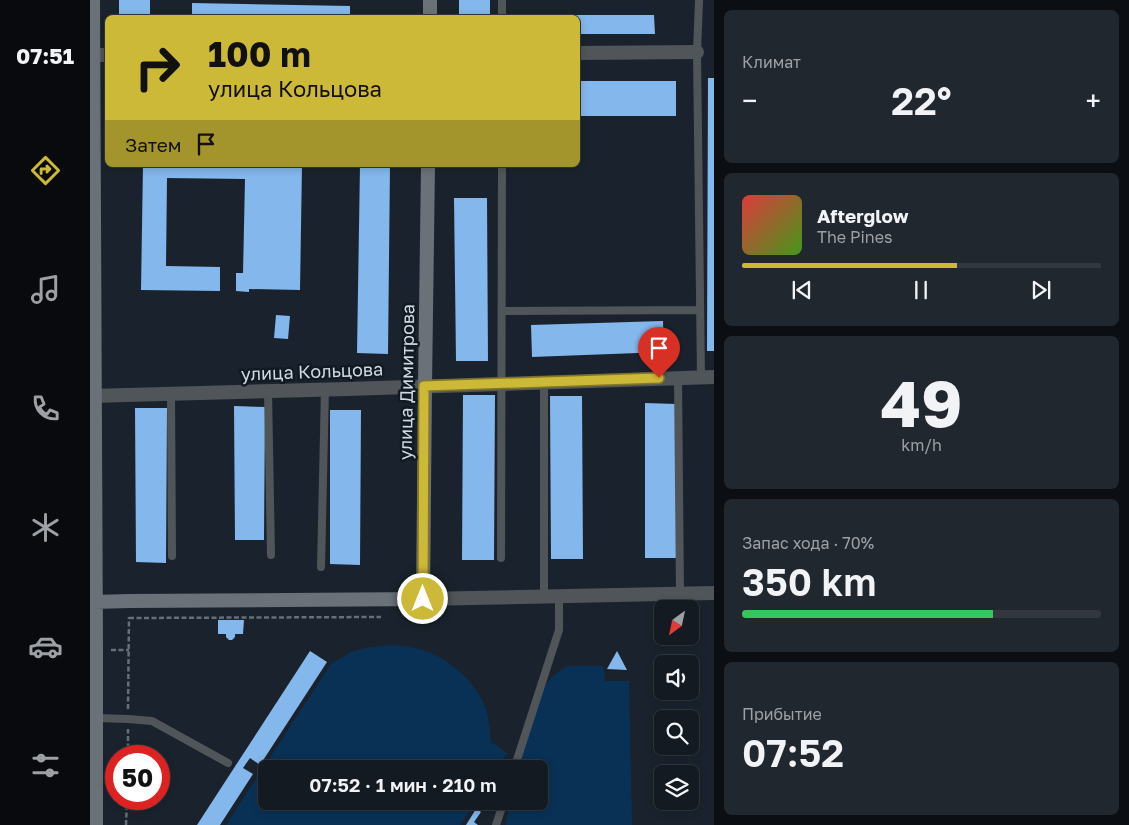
<!DOCTYPE html>
<html lang="ru">
<head>
<meta charset="utf-8">
<style>
	body { margin:0; font-family:"Golos Text",sans-serif; background:#21272f; color:#f1f3f6; height:100vh; display:flex; flex-direction:column; font-size:19px; white-space:nowrap }
	* { box-sizing:border-box; margin:0 }
	p { font-size:16px; color:#9da1a5 }
	.icon { flex:none; width:28px; height:28px; fill:none; stroke:currentColor; stroke-width:2; stroke-linecap:round; stroke-linejoin:round }
	.map { position:relative; flex:1; overflow:hidden }
	.details { display:flex; flex-direction:column; gap:10px; padding:10px; background:#0b0e13; width:415px }
	.details>* { flex:none }
	.top-card { position:absolute; left:15px; top:15px; width:475px; height:152px; border-radius:8px; box-shadow:0 2px 8px #0003,0 0 0 1px #333840; background:#cdb938; color:#111; overflow:hidden }
	.needle { width:32px; rotate:213deg }
	.buttons { position:absolute; left:564px; top:600px; display:grid; gap:10px }
	.buttons a { display:grid; place-items:center; width:45px; height:45px; border-radius:8px; background:#141a22; box-shadow:0 2px 8px #0003,0 0 0 1px #333840; font-size:25px }
	.speed { position:absolute; left:15px; top:745px; display:flex; gap:10px; font-size:25px; font-weight:700; text-align:center }
	.speed>* { display:grid; place-content:center; width:65px; height:65px; border-radius:50%; background:#141a22; box-shadow:0 2px 8px #0003,0 0 0 1px #333840; line-height:1 }
	.speed .limit { border:8px solid #d22; background:#fff; color:#111 }
	.pin { position:absolute; display:grid; place-items:center; width:42px; height:42px; color:#fff; margin:-51px -21px; border-radius:50% 50% 50% 0; rotate:-45deg; box-shadow:0 0 5px #0007 }
	.pin .icon { rotate:45deg }
	.me { position:absolute; width:55px; margin:-28px; rotate:0deg; stroke-linejoin:round; filter:drop-shadow(0 0 4px #0008) }
	.turn { display:flex; align-items:center; gap:18px; height:105px; padding:0 20px; font-size:22px }
	.turn .icon { width:65px; height:65px; stroke-width:2.5 }
	.turn b { display:block; font-size:35px; line-height:42px }
	.then { display:flex; align-items:center; height:48px; padding:0 20px; background:#0003; gap:10px; font-size:19px }
	.big { font-size:38px; font-weight:600; line-height:1.1 }
	.details .card { flex:1; display:flex; flex-direction:column; justify-content:center; gap:8px; min-width:0; padding:0 18px; border-radius:8px; background:#21272f }
	.details .dial { align-items:center; gap:0 }
	.dial b { font-size:65px; line-height:1 }
	.song { display:flex; align-items:center; gap:15px }
	.cover { width:60px; height:60px; border-radius:8px; background:linear-gradient(135deg,hsl(0 70% 55%),hsl(100 70% 35%)) }
	.played { height:5px; border-radius:2px; background:linear-gradient(90deg,#cdb938 60%,#333840 60%) }
	.keys { display:flex; justify-content:space-around; direction:ltr }
	.heat { display:flex; justify-content:space-between; align-items:center; font-size:28px; direction:ltr }
	.charge { height:8px; border-radius:4px; background:linear-gradient(90deg,#34c759 70%,#333840 0) }
	.trip { position:absolute; left:168px; top:760px; width:290px; height:50px; border-radius:8px; background:#141a22; box-shadow:0 2px 8px #0003,0 0 0 1px #333840; font-weight:600; line-height:50px; text-align:center }
	main { display:flex; flex:1; min-height:0 }
	.tab-bar { display:flex; flex-direction:column; width:90px; justify-content:space-around; align-items:center; background:#080a0e; color:#9da1a5 }
	.tab-bar .icon { width:35px; height:35px }
	.tab-bar .active { color:#cdb938 }
	.tab-bar b { font-size:22px; color:#f1f3f6 }
	.map>svg:first-child { display:block }
</style>
</head>
<body>
<main>
<nav class="tab-bar">
<b>07:51</b>
<svg class="icon active" aria-label="directions" viewBox="0 0 24 24"><path d="M12 3l9 9-9 9-9-9zM9 14v-3h6M13 9l2 2-2 2"/></svg>
<svg class="icon" aria-label="music" viewBox="0 0 24 24"><path d="M9 18V5l10-2v13"/><circle cx="6" cy="18" r="3"/><circle cx="16" cy="16" r="3"/></svg>
<svg class="icon" aria-label="phone" viewBox="0 0 24 24"><path d="M5 4h4l2 5-3 2q2 4 5 5l2-3 5 2v4C11 20 4 13 5 4z"/></svg>
<svg class="icon" aria-label="climate" viewBox="0 0 24 24"><path d="M12 3v18M4 7l16 10M4 17L20 7"/></svg>
<svg class="icon" aria-label="car" viewBox="0 0 24 24"><path d="M5 17H2v-5l4-1 3-4h7l3 4 3 1v5h-3M9 17h6M6 11h13"/><circle cx="7" cy="17" r="2"/><circle cx="17" cy="17" r="2"/></svg>
<svg class="icon" aria-label="filters" viewBox="0 0 24 24"><path d="M4 7h16M4 17h16"/><circle cx="9" cy="7" r="2"/><circle cx="15" cy="17" r="2"/></svg>
</nav>
<div class="map">
<svg width="624" height="825" viewBox="0 0 624 825">
	<rect width="100%" height="100%" fill="#1a232d"/>
	<path fill="#093155" d="M302,645c7,1 15,1 23,3 29,7 56,28 69,56 5,12 6,26 7,38l16,11 -10,16h-231v32h210l-16,24h-234l105,-161 20,-12 19,-5z
		M479,666h34l2,15h24l3,144h-126l4,-24h29v-32h-21l24,-79 9,-12 11,-9z"/>
	<path fill="#84b7ec" d="M29,0h31v18h-31z
		M369,0h31v18h-31z
		M102,3l158,3v12h-158z
		M481,15h83l1,19h-77v-16h-7z
		M618,78h6v273h-7z
		M488,81h98v35h-98z
		M53,165h159l-2,125 -51,-1v3l-13,-1v-18h7l2,-94 -78,-1 -1,88 54,1v24l-79,-1z
		M270,165h30l-2,189 -31,-1z
		M364,198h33l1,163h-32z
		M186,315l14,1 -2,23 -14,-1z
		M573,321l1,31 -132,5 -1,-32z
		M373,395h32l-1,165h-32z
		M460,396h32l1,163h-32z
		M555,403l31,1v154h-31z
		M144,406l31,1 -1,133h-29z
		M45,408h32l-1,155 -30,-1z
		M240,410h31l-1,155 -30,-1z
		M128,620h26l-1,14h-8v3l-3,3h-3l-3,-3v-3h-8z
		M220,651l17,11 -67,103 -10,-7 -7,10 10,6 -33,51h-23z
		M527,651l10,19 -20,-1z
		M386,809l5,3 -7,10 4,3h-12z"/>
	<g fill="none" stroke-linecap="round" stroke-linejoin="round">
		<path stroke="#666e77" stroke-width="2.5" stroke-dasharray="5 2.5" stroke-linecap="butt" d="M39,618l252,-1
			M21,650h18
			M38,709l1,-92
			M38,756v-27
			M36,825l1,-26"/>
		<path stroke="#50555a" stroke-width="8" d="M412,0v18
			M609,0l-2,52 4,325
			M412,311l198,-1
			M588,378l2,216
			M454,382v215
			M178,391l3,164
			M81,394l1,162
			M411,558l1,-393
			M231,567l4,-178
			M6,718l32,1 24,2 76,42
			M424,769l45,-139v-33
			M406,825l8,-24"/>
		<path stroke="#50555a" stroke-width="14" d="M488,53l119,-1
			M3,55h15
			M0,396l257,-7 367,-12
			M333,599l291,-6"/>
		<path stroke="#6a7179" stroke-width="14" d="M3,0l3,650v175
			M340,0v18
			M5,602l34,-1 294,-2 2,-213 3,-221"/>
	</g>
	<g fill="none" stroke-linecap="round" stroke-linejoin="round">
		<g stroke="#857824" stroke-width="12">
			<path id="route" d="M333,599l1,-213 235,-8"/>
		</g>
		<use href="#route" stroke="#cdb938" stroke-width="9"/>
	</g>
	<g text-anchor="middle" dominant-baseline="central" stroke-width="5" stroke-linejoin="round" paint-order="stroke">
		<g font-size="18" fill="#d2d8df" stroke="#111a23">
			<text transform="translate(222 371) rotate(-2)">улица Кольцова</text>
			<text transform="translate(316 382) rotate(-89)">улица Димитрова</text>
		</g>
	</g>
</svg>
<div class="buttons">
<a><svg class="needle" viewBox="-14 -14 28 28"><path d="M0-13l5 13h-10z" fill="#e53935"/><path d="M0 13l5-13h-10z" fill="#9da1a5"/></svg></a>
<a><svg class="icon" aria-label="sound" viewBox="0 0 24 24"><path d="M4 9h4l5-4v14l-5-4H4zM17 9q2 3 0 6"/></svg></a>
<a><svg class="icon" aria-label="search" viewBox="0 0 24 24"><circle cx="10" cy="10" r="6"/><path d="M15 15l6 6"/></svg></a>
<a><svg class="icon" aria-label="layers" viewBox="0 0 24 24"><path d="M12 4l9 5-9 5-9-5zM3 14l9 5 9-5"/></svg></a>
</div>
<div class="speed"><div class="limit">50</div></div>
<div class="pin" style="left:569px;top:378px;background:#d93025"><svg class="icon" aria-label="arrive" viewBox="0 0 24 24"><path d="M6 21V4h12l-3 4 3 4H6"/></svg></div>
<svg class="me" style="left:333px;top:599px" viewBox="-20 -20 40 40"><circle r="17" fill="#cdb938" stroke="#fff" stroke-width="3"/><path d="M0-11L8 9 0 5-8 9z" fill="#fff"/></svg>
<div class="trip">07:52 · 1 мин · 210 m</div>
<div class="top-card">
<div class="turn"><svg class="icon" aria-label="right" viewBox="0 0 24 24"><path d="M7 20v-9h11M14 6l5 5-5 5"/></svg><div><b>100 m</b>улица Кольцова</div></div>
<div class="then">Затем<svg class="icon" aria-label="arrive" viewBox="0 0 24 24"><path d="M6 21V4h12l-3 4 3 4H6"/></svg></div>
</div>
</div>
<section class="details">
<div class="card"><p>Климат</p>
<div class="heat"><a>−</a><b class="big">22°</b><a>+</a></div>
</div>
<div class="card">
<div class="song"><i class="cover"></i><div><b>Afterglow</b><p>The Pines</p></div></div>
<div class="played"></div>
<div class="keys"><svg class="icon" aria-label="previous" viewBox="0 0 24 24"><path d="M18 5L8 12l10 7zM5 5v14"/></svg><svg class="icon" aria-label="pause" viewBox="0 0 24 24"><path d="M8 5v14M16 5v14"/></svg><svg class="icon" aria-label="next" viewBox="0 0 24 24"><path d="M6 5l10 7-10 7zM19 5v14"/></svg></div>
</div>
<div class="card dial"><b>49</b><p>km/h</p></div>
<div class="card"><p>Запас хода · 70%</p><b class="big">350 km</b><div class="charge"></div></div>
<div class="card"><p>Прибытие</p><b class="big">07:52</b></div>
</section>
</main>
</body>
</html>
